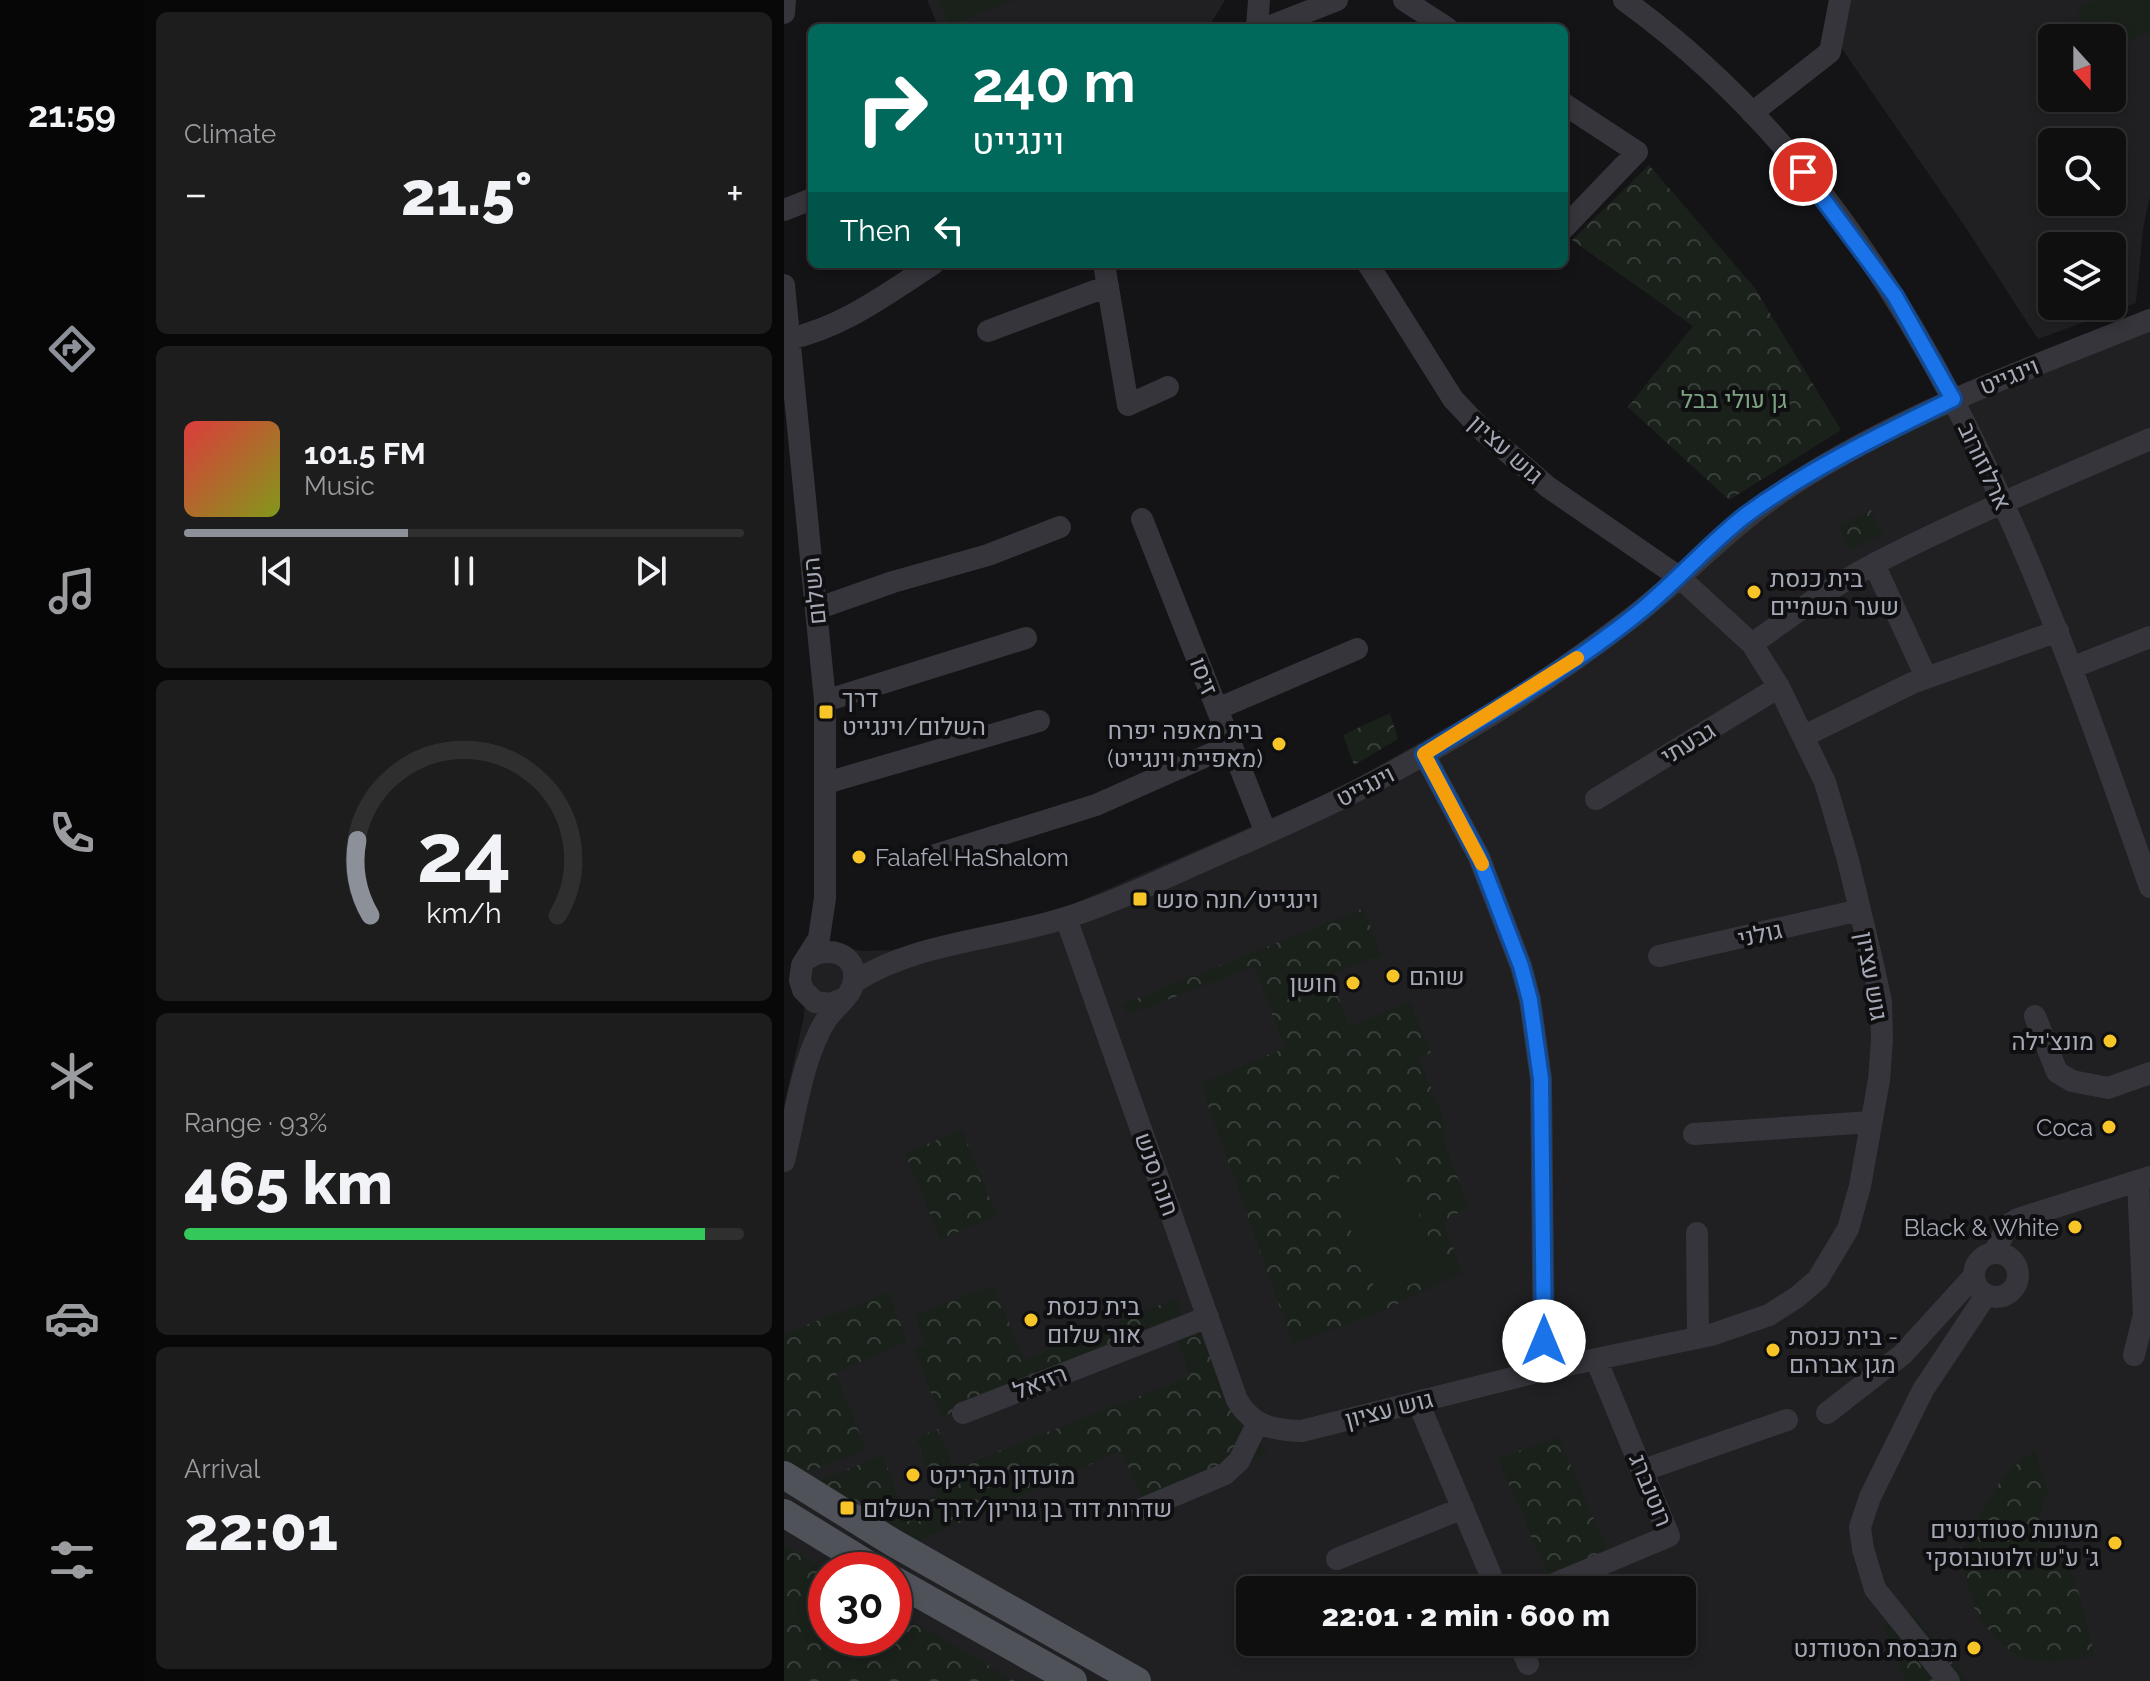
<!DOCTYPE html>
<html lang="en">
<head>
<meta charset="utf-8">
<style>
	body { margin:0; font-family:Raleway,Heebo,sans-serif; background:#1d1d1e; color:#f1f3f6; height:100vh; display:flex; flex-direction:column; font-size:30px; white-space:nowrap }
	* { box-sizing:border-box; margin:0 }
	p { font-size:26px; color:#9b9c9f }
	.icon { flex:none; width:44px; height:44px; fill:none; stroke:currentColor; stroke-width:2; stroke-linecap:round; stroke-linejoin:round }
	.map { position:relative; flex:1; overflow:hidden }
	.sheet { display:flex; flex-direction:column; gap:12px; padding:12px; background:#080809; width:640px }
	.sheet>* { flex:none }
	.hud { position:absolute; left:24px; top:24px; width:760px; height:244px; border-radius:12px; box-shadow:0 4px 12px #0003,0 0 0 2px #2f2f30; background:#00695c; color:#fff; overflow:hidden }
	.needle { width:52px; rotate:159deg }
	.buttons { position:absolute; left:1254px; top:24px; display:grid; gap:16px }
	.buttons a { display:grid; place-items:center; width:88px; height:88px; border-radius:12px; background:#0f0f10; box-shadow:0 4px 12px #0003,0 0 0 2px #2f2f30; font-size:40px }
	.speed { position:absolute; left:24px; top:1552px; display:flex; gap:16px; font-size:40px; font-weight:700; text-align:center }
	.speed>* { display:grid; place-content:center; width:104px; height:104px; border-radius:50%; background:#0f0f10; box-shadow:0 4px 12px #0003,0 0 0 2px #2f2f30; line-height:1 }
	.speed .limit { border:12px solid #d22; background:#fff; color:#111 }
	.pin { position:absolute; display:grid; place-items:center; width:68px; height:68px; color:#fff; margin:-34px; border:4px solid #fff; border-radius:50%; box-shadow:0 2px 8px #0007 }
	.me { position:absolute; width:88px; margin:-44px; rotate:0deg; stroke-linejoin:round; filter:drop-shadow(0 0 6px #0008) }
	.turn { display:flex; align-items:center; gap:28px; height:168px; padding:0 32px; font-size:36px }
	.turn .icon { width:104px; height:104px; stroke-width:2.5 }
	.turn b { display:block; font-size:56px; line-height:68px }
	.then { display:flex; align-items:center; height:76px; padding:0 32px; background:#0003; gap:16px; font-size:30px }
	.big { font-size:60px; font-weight:800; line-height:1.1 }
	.sheet .tile { flex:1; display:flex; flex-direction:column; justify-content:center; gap:12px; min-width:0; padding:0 28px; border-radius:12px; background:#1d1d1e }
	.sheet .dial { align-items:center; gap:0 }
	.dial svg { height:208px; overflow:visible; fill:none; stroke:#2f2f30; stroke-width:7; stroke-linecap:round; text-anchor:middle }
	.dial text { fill:#f1f3f6; stroke:none }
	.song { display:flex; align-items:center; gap:24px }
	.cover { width:96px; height:96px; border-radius:12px; background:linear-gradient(135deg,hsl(0 70% 55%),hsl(70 70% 35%)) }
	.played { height:8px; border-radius:4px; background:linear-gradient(90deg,#8c9099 40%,#2f2f30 40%) }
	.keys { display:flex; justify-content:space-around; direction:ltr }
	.heat { display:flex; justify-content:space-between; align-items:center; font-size:44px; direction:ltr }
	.charge { height:12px; border-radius:6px; background:linear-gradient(90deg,#34c759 93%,#2f2f30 0) }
	.trip { position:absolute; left:452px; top:1576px; width:460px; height:80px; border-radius:12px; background:#0f0f10; box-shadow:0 4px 12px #0003,0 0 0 2px #2f2f30; font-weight:800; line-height:80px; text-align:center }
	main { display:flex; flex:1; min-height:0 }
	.tab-bar { display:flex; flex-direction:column; width:144px; justify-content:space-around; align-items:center; background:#060606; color:#9b9c9f }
	.tab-bar .icon { width:56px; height:56px }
	.tab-bar .on { color:#8c9099 }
	.tab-bar b { font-size:36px; color:#f1f3f6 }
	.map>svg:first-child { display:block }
</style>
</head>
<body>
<main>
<nav class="tab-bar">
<b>21:59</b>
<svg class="icon on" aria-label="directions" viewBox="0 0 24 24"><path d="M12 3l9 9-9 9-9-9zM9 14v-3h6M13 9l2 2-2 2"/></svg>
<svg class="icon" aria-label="music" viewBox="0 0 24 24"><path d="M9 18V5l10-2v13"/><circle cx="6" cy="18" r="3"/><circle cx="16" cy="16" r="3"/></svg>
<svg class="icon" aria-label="phone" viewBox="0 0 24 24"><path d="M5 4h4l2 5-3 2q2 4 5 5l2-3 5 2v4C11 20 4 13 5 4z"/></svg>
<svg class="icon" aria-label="climate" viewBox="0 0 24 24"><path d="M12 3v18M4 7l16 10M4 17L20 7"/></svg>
<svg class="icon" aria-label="car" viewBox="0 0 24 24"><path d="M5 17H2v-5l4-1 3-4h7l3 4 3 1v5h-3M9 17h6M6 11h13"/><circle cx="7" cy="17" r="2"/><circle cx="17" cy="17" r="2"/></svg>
<svg class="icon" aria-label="filters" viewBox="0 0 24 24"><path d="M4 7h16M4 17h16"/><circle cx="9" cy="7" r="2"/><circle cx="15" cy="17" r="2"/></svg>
</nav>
<section class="sheet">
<div class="tile"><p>Climate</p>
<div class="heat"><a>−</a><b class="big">21.5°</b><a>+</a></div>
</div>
<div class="tile">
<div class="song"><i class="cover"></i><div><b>101.5 FM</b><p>Music</p></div></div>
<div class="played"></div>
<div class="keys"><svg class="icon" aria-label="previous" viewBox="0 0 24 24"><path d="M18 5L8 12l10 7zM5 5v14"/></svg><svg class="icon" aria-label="pause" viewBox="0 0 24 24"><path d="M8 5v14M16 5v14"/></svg><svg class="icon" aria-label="next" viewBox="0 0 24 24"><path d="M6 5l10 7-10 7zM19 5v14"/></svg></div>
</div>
<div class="tile dial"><svg viewBox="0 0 100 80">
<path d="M14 69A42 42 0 1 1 86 69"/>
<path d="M14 69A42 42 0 0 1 9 40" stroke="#8c9099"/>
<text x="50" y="56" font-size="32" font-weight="700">24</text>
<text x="50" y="72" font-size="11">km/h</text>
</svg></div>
<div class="tile"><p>Range · 93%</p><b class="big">465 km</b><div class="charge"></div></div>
<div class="tile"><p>Arrival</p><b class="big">22:01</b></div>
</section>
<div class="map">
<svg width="1366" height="1681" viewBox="0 0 1366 1681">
	<defs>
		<pattern id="forest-crowns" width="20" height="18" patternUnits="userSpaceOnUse" patternTransform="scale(2)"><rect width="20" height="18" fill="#1a211b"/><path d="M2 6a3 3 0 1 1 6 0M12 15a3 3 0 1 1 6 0" fill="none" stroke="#383e3a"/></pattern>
	</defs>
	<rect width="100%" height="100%" fill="#141416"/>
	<path fill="#202023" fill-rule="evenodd" d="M143,0h298l-17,28h-269z
		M1062,0h304v196l-7,33 -7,74 -98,36 -74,-114 -122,-176zM1268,38h60v60h-60zM1268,142h60v60h-60zM1268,246h60v60h-60z
		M1366,311v1370h-1366v-576l20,-89 4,-74 55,9 29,-1 167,-40 279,-121 130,-74 112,-70 49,-37 98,-87zM42,1570h68v68h-68zM466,1590h432v52h-432z"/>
	<path fill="url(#forest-crowns)" d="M865,165l105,122 87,143 -112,70 -101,-93 65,-81 -121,-86z
		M1087,510l12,25 -33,15 -12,-25z
		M606,713l8,26 -44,26 -11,-30z
		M580,908l17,48 -52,19 21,51 60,-24 21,51 -12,5 25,62v21l25,66 -26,14 20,52 -85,40 -85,31 -93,-261 85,-35 -31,-81 -127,48 -4,-11z
		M178,1130l35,86 -57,23 -35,-86z
		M209,1285l32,75 152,-62 6,22 -242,97 -28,-68 13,-4 -12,-30z
		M105,1292l18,50 -71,31 30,77 -65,25 -17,-14v-127z
		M418,1324l25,72 41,58 -123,50 -24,-53 -213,95 -98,-62 73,-29 20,53 34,-13 -21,-57 22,-9 16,40 236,-93 -14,-40z
		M774,1436l50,115 -61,22 -49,-114z
		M1251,1450l14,43c-12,22 -14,44 5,62 6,6 15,9 18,17 10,27 15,56 23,84l-46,7 -27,-5 -24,-16 -22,-29 -11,-37 -1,-30 19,-38 22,-34z
		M0,1545l42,25v68h68v-28l121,71h-231z
		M1126,1610l57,71h-61l-22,-54z"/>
	<path fill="#1a211b" d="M155,0h76l-66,25z
		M1312,0h54v32l-38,16v-10h-22l-13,-30z
		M610,1155l49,116 -64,27 -48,-116z"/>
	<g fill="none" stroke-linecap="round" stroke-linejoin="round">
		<path stroke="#35353b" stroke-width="22" d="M620,0l43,28
			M840,0c290,210 413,563 526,887
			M0,13l1,-13
			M473,28l2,-28
			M482,28l71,-28
			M780,104l73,48 -73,76
			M968,113l78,-61 10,-52
			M0,210l28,-11
			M320,264l24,141 40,-18
			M0,285l41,416v197l-6,40 -17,27 -2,15 3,10 12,12 15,2 15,-6
			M204,331l120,-45
			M4,339c54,-11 100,-46 145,-75
			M358,519l124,314
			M1090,564l52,113
			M32,609l77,-27 95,-27 72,-28
			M968,644c40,-29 80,-58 124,-81 89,-46 182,-84 274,-124
			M1287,668l79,-31
			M41,701l201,-63
			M433,709l140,-60
			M1020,736l108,-53 146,-52
			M640,754l55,103 42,109 9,34 11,79 3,291
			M42,783l213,-62
			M812,799l183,-112
			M145,857l167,-52 135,-60
			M282,918l171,482c16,27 36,30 65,31l242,-61 167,-35 58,-20 28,-18 21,-18 30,-50 12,-43 19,-106 3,-40 -1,-38 -7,-33 -26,-109 -23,-78 -46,-95 -27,-43 -73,-67 -131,-90 -64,-55 -31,-33 -85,-135
			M875,956l201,-46
			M70,982c62,-40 142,-42 211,-64 45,-14 93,-37 136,-56 54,-24 109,-47 161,-74 93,-48 185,-105 268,-169 56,-43 99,-93 159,-132 112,-73 238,-118 361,-167
			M1251,1016l22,56 15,9 36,7 42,-15
			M910,1134l177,-12
			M0,1161c11,-44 18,-103 42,-141 9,-14 26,-23 28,-40 3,-28 -28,-35 -47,-21
			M913,1233l1,105
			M1190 1275a22 22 0 1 1 44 0a22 22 0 1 1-44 0Z
			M1210,1253l14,-28 10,-6 132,-42
			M1350,1355l10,-40 -6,-134
			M634,1402l79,188
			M179,1413l245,-96
			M1043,1413l76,-59 71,-78
			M860,1470l143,-50
			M358,1509l83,-35 14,-13 18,-37
			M553,1559l126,-51
			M756,1590l129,-54 -73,-177
			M735,1642l9,22
			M1165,1681l-74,-92 -12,-40 -3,-22 10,-30 53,-107 63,-95"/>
		<path stroke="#50525a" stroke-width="28" d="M0,1475l108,67 245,139
			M0,1513l93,57
			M110,1580l179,101"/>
	</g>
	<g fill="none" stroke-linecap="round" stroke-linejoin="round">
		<g stroke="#114b97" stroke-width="20">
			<path id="route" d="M760,1341l-3,-262 -11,-79 -9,-34 -42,-109 -55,-103c71,-44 144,-85 209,-137 40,-31 73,-71 113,-102 64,-47 137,-81 207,-116l-58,-103 -92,-124"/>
		</g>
		<use href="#route" stroke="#1a73e8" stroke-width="14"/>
		<path stroke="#f59e0b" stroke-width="14" d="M698,864l-58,-110 153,-96"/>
	</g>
	<g fill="#f8c529" stroke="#0f0f11" stroke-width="3">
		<circle cx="970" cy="592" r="8"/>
		<rect x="34" y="704" width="16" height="16" rx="4"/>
		<circle cx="495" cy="744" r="8"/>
		<circle cx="75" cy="857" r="8"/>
		<rect x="348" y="891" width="16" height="16" rx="4"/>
		<circle cx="609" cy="976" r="8"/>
		<circle cx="569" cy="983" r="8"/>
		<circle cx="1326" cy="1041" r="8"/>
		<circle cx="1325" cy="1127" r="8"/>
		<circle cx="1291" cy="1227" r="8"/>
		<circle cx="247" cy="1320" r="8"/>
		<circle cx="989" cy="1350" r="8"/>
		<circle cx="129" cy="1475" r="8"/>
		<rect x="55" y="1500" width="16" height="16" rx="4"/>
		<circle cx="1331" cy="1543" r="8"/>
		<circle cx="1190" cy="1648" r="8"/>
	</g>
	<g text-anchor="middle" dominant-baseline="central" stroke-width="8" stroke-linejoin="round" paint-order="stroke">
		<g font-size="24" fill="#a5a9b6" stroke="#0f0f11">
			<text transform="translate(1225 376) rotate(-22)">וינגייט</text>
			<text transform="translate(722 449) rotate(42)">גוש עציון</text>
			<text transform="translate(1201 466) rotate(65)">ארלוזורוב</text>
			<text transform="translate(30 591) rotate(-96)">השלום</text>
			<text transform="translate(420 676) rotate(69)">זיסו</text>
			<text transform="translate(904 743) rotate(-31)">גבעתי</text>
			<text transform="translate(581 786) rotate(-27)">וינגייט</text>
			<text transform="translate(976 934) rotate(-12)">גולני</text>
			<text transform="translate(1088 976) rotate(80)">גוש עציון</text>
			<text transform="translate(373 1174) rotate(70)">חנה סנש</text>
			<text transform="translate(256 1382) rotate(-21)">רזיאל</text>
			<text transform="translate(605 1409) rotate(-14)">גוש עציון</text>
			<text transform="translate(867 1490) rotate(68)">רוטנברג</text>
		</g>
		<g font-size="24" fill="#7ba281" stroke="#0f0f11">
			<text x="950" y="399">גן עולי בבל</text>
		</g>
		<g font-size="24" fill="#a5a9b6" stroke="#0f0f11" text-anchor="start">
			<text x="986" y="578">בית כנסת<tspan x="986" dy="28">שער השמיים</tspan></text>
			<text x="58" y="698">דרך<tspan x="58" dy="28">השלום/וינגייט</tspan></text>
			<text x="479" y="730" text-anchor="end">בית מאפה יפרח<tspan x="479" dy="28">(מאפיית וינגייט)</tspan></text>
			<text x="91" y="857">Falafel HaShalom</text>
			<text x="372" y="899">וינגייט/חנה סנש</text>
			<text x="625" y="976">שוהם</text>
			<text x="553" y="983" text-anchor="end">חושן</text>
			<text x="1310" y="1041" text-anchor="end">מונצ'ילה</text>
			<text x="1309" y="1127" text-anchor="end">Coca</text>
			<text x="1275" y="1227" text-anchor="end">Black &amp; White</text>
			<text x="263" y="1306">בית כנסת<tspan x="263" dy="28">אור שלום</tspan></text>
			<text x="1005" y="1336">בית כנסת -<tspan x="1005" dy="28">מגן אברהם</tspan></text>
			<text x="145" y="1475">מועדון הקריקט</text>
			<text x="79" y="1508">שדרות דוד בן גוריון/דרך השלום</text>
			<text x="1315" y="1529" text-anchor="end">מעונות סטודנטים<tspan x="1315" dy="28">ג' ע"ש זלוטובוסקי</tspan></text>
			<text x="1174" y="1648" text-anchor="end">מכבסת הסטודנט</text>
		</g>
	</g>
</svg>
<div class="buttons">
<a><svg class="needle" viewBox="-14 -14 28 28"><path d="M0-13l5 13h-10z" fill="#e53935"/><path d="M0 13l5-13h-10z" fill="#9b9c9f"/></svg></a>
<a><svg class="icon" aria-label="search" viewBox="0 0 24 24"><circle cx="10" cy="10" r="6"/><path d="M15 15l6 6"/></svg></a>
<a><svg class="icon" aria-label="layers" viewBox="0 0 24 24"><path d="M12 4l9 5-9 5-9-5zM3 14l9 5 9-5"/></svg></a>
</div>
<div class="speed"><div class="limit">30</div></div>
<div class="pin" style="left:1019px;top:172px;background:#d93025"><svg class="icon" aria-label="arrive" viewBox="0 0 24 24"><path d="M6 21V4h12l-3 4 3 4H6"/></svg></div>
<svg class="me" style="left:760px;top:1341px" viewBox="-20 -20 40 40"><circle r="19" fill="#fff"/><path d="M0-13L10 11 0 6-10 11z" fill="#1a73e8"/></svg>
<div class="trip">22:01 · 2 min · 600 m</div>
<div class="hud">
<div class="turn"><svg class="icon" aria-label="right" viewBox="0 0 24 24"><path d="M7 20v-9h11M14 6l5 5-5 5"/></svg><div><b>240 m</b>וינגייט</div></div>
<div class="then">Then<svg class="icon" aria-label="left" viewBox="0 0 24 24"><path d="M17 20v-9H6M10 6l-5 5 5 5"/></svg></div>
</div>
</div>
</main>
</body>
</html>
